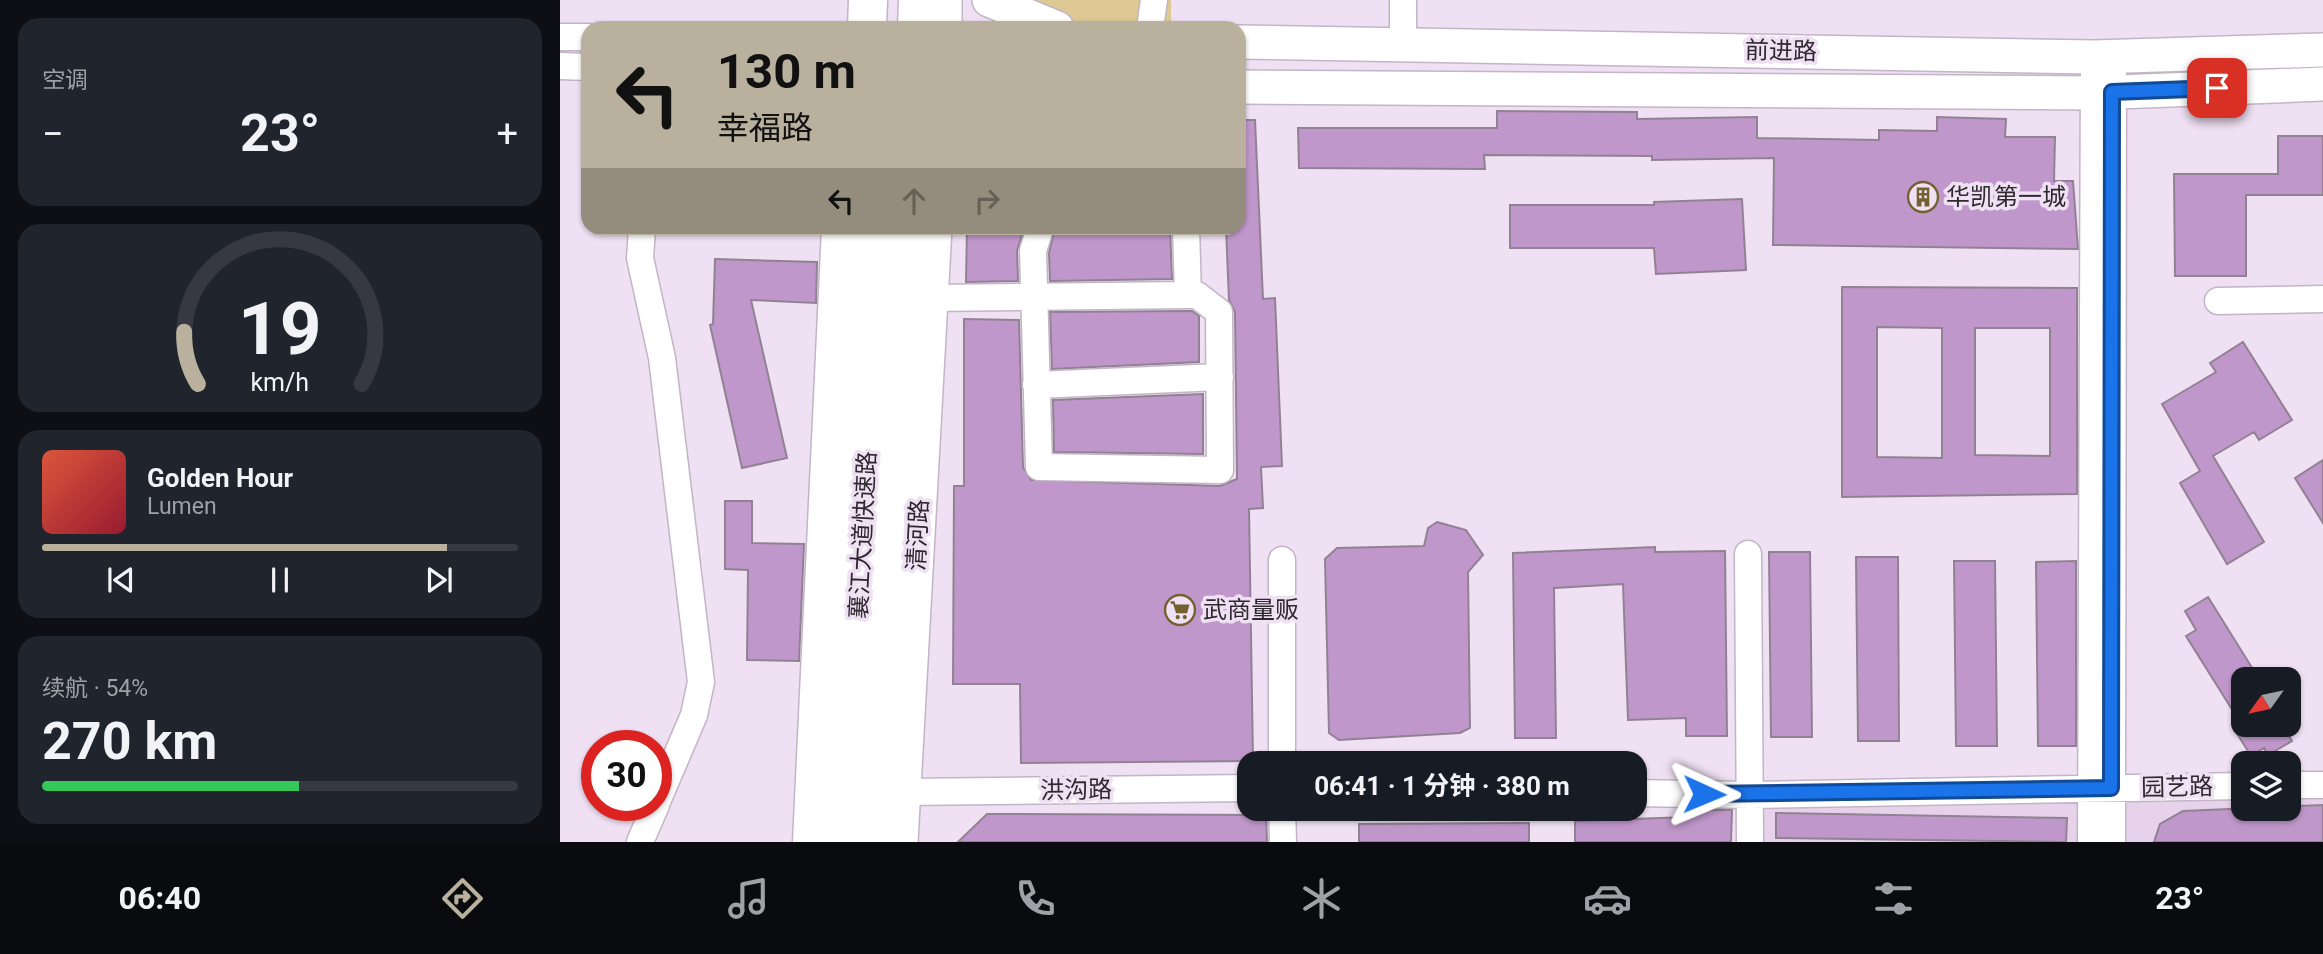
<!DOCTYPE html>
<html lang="zh">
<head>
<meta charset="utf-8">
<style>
	body { margin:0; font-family:Roboto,"Noto Sans SC",sans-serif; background:#20242c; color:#f1f3f6; height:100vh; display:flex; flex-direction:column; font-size:26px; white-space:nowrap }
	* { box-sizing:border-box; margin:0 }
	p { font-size:23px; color:#9ea1a6 }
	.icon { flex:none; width:38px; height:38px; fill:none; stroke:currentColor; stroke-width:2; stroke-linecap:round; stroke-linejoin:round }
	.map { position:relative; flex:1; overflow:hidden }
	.side { display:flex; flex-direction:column; gap:18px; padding:18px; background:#0d0f14; width:560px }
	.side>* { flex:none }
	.top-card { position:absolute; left:21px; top:21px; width:665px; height:214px; border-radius:21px; box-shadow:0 2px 5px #0004; background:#b9b19d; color:#111; overflow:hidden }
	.needle { width:46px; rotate:237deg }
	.controls { position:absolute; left:1671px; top:667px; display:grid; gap:14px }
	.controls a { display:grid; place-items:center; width:70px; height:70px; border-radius:14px; background:#171b24; box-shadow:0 2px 5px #0004; font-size:35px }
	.speed { position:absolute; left:21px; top:730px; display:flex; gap:14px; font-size:35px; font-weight:700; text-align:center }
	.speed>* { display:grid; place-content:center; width:91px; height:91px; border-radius:50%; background:#171b24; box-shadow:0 2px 5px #0004; line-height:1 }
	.speed .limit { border:10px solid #d22; background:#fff; color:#111 }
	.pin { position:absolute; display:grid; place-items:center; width:60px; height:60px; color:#fff; margin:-30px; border-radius:14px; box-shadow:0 4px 10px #0006 }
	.me { position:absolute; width:77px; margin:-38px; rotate:91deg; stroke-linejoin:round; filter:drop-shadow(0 0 5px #0008) }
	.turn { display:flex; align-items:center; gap:24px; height:147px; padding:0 21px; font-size:32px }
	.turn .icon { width:91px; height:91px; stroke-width:2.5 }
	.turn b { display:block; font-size:49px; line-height:60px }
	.lanes { display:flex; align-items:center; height:66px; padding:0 21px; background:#0003; justify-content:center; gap:35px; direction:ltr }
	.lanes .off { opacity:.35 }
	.big { font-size:52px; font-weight:700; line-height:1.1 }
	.side .tile { flex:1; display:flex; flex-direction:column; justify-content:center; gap:10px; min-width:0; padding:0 24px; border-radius:21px; background:#20242c }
	.side .dial { align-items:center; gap:0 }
	.dial svg { height:182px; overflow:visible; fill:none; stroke:#363941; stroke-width:7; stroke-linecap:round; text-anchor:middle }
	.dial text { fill:#f1f3f6; stroke:none }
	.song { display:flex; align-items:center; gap:21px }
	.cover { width:84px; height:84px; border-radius:10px; background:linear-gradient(135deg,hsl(10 70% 55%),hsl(350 70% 35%)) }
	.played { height:7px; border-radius:4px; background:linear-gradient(90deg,#b9b19d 85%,#363941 85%) }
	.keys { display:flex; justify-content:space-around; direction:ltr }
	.heat { display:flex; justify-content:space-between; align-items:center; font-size:38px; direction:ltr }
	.charge { height:10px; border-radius:5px; background:linear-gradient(90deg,#34c759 54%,#363941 0) }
	.trip { position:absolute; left:677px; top:751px; width:410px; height:70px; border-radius:21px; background:#171b24; box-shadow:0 2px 5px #0004; font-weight:700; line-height:70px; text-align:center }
	.tabs { display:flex; height:112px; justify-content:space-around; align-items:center; background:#090b0e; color:#9ea1a6 }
	.tabs .icon { width:49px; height:49px }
	.tabs .active { color:#b9b19d }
	.tabs b { font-size:32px; color:#f1f3f6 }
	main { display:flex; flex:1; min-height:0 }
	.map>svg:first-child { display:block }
</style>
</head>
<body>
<main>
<section class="side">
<div class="tile"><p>空调</p>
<div class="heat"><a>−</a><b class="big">23°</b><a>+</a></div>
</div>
<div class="tile dial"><svg viewBox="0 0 100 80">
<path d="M14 69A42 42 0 1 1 86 69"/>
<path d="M14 69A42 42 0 0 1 8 46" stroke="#b9b19d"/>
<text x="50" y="56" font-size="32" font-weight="700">19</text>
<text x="50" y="72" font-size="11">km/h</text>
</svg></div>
<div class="tile">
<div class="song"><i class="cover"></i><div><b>Golden Hour</b><p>Lumen</p></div></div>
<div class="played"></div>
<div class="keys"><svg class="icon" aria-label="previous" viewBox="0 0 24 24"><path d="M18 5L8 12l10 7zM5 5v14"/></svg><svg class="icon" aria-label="pause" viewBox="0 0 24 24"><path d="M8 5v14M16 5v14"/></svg><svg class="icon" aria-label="next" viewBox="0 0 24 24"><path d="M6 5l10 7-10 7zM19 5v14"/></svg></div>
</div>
<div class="tile"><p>续航 · 54%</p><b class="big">270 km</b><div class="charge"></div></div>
</section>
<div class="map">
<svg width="1763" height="842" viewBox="0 0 1763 842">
	<rect width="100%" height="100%" fill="#efe0f3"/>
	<path fill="#e6d3eb" d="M1518,797v45h-317v-39z
		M1563,798h120l1,10h45v-10h34v44h-199z"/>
	<path fill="#dec994" d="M429,0h182v28h-114z"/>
	<path fill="#c097ca" stroke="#908293" stroke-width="2" fill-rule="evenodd" d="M937,111l140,1v7l120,-2v21l122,2v-10l58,1v-14l69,2 -1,18h50l-1,44h19l5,68 -305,-4 1,-87 -122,2v-4l-168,-1 1,14 -186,-1 -1,-40h199z
		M679,120h16l8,179 12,-1 7,168 -21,1 2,41 -14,1 4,252 -232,2 -1,-79h-67l1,-198h10v-167l55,1 4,147 8,13 189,6 17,-7 -2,-167 -6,-12 -3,-72h13z
		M1718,136h45v59h-77v81h-71l-1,-102h104z
		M1182,199l4,71 -90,4 -2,-26h-144v-43h144v-3z
		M407,228h57l-7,23 1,30 -52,1z
		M495,228h115l2,51 -122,2 -1,-28z
		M155,259l102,3 -1,41 -65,-3 36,158 -45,10 -32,-143 3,-1z
		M1282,287l235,1v206l-235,3zM1317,327l65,1v130l-65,-1zM1415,328h75v128l-75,-1z
		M632,311l7,5v46l-147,7 -2,-57z
		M1683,342l49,78 -33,20 -5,-8 -41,24 51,86 -37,22 -47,-81 20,-12 -38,-67 54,-32 -6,-9z
		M643,394v60l-149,-2 -1,-52z
		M1763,460v63l-28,-45z
		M165,501h27v42l52,1 -5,117 -52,-1 1,-90 -23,-1z
		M877,522l29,8 17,25 -15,17 2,156 -10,5 -121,7 -10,-7 -4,-174 12,-11 87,-2 4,-18z
		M1095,547v5l70,-1 2,185h-41v-18l-58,2 -5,-136 -69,4 2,150h-41l-2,-185z
		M1209,552h41l2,185h-41z
		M1296,557h42l1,184h-41z
		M1394,561h41l2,185h-41z
		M1516,561v185h-38l-2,-184z
		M1648,597l51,82h-15v48l38,-3 10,17 -24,14 -4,-7 -13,8 -15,-24 7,-5 -57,-91 10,-6 -11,-19z
		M1763,805v37h-169l6,-18 23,-13z
		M1129,810h43l-1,32h-156v-21l114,-4z
		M1216,813l291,5 -1,24 -290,-4z
		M427,814l279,1 1,27h-309z
		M969,823v19h-170v-18z"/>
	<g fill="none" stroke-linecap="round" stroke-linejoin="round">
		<g stroke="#c3b4c6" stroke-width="29">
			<path id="minor" d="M590,28l4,-28
				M0,37h28
				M843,45v-45
				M0,66l28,1
				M82,228l-2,30 22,100 39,324 -7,33 -38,89
				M626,228l2,67
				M371,298l257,-3h9l22,17 1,158 -181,-3 -6,-216 7,-23
				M1658,301l105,-2
				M476,385l184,-8
				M1188,554l2,288
				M722,560v203
				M1729,785h34
				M343,792l347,-4
				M1074,793l116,2 494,-9
				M722,808l1,34
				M80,842l16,-37
				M1531,842l3,-785
				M1552,842l1,-785"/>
		</g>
		<g stroke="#c3b4c6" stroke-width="36">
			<path id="major" d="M385,0v28
				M429,0l68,28
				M679,42l855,15 229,-7
				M679,87l853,6 231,-9
				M341,842l34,-614"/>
		</g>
		<g stroke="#c3b4c6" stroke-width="41">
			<path id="highway" d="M307,28l1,-28
				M357,28l1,-28
				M252,842l29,-614
				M288,842l29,-614
				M320,842l28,-614"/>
		</g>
		<use href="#minor" stroke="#fff" stroke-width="26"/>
		<use href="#major" stroke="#fff" stroke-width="33"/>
		<use href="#highway" stroke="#fff" stroke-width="38"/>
	</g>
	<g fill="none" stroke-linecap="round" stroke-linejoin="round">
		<g stroke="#114b97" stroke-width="18">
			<path id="route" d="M1144,794l407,-6 1,-696 105,-4"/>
		</g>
		<use href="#route" stroke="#1a73e8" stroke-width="12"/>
	</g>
	<defs>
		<g id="building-ring" transform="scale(1.575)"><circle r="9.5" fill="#efe0f3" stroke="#746130" stroke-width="1.5"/><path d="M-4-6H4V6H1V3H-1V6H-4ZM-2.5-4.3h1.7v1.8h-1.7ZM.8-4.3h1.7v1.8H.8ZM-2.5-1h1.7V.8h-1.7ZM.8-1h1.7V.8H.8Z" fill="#746130"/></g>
		<g id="supermarket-ring" transform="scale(1.575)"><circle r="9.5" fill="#efe0f3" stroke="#746130" stroke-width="1.5"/><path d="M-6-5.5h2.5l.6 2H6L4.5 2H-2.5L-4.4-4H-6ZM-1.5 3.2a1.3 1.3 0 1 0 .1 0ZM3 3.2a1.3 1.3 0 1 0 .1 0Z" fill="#746130"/></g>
	</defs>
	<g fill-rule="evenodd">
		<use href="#building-ring" x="1363" y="197"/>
		<use href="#supermarket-ring" x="620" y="610"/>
	</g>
	<g text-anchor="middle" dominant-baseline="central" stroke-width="7" stroke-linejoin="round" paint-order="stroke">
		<g font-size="24" fill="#2e282f" stroke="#efe0f3">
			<text transform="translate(1221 51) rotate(1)">前进路</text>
			<text transform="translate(303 535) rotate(-87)">襄江大道快速路</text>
			<text transform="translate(358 535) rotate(-87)">清河路</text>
			<text transform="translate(1617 787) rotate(-1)">园艺路</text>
			<text transform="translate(516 790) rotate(-1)">洪沟路</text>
		</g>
		<g font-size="24" fill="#2e282f" stroke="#efe0f3" text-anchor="start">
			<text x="1386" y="197">华凯第一城</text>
			<text x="643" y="610">武商量贩</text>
		</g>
	</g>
</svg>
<div class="controls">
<a><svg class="needle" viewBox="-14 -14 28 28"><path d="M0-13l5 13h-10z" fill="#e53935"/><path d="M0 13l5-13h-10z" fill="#9ea1a6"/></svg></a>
<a><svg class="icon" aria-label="layers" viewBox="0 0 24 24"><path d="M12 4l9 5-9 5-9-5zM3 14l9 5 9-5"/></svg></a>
</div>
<div class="speed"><div class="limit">30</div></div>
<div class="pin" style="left:1657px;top:88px;background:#d93025"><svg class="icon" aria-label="arrive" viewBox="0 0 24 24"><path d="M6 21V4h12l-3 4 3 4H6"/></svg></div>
<svg class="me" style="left:1144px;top:794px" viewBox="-20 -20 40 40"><path d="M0-17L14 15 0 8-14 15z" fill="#1a73e8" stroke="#fff" stroke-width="4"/></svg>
<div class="trip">06:41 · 1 分钟 · 380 m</div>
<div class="top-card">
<div class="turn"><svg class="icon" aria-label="left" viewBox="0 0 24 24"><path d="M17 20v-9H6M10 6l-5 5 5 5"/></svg><div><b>130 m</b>幸福路</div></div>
<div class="lanes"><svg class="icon" aria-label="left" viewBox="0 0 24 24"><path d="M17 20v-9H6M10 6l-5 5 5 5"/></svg><svg class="icon off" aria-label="ahead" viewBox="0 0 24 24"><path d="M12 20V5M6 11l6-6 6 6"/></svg><svg class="icon off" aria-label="right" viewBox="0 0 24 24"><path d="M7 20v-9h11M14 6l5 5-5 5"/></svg></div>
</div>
</div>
</main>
<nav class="tabs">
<b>06:40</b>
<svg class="icon active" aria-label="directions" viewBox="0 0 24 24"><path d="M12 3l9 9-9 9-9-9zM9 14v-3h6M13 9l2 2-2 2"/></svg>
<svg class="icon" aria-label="music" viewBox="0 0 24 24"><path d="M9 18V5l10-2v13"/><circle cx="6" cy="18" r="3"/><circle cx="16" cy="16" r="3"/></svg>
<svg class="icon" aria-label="phone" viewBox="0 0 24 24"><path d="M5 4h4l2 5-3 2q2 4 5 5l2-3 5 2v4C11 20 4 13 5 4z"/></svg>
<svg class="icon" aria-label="climate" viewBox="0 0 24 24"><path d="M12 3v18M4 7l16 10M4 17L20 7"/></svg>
<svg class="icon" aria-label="car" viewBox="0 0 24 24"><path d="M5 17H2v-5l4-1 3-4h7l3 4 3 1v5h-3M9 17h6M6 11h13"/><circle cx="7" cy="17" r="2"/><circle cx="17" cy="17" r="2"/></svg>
<svg class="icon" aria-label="filters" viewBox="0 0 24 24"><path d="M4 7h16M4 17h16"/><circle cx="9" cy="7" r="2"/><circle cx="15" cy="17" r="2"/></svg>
<b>23°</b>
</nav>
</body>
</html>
